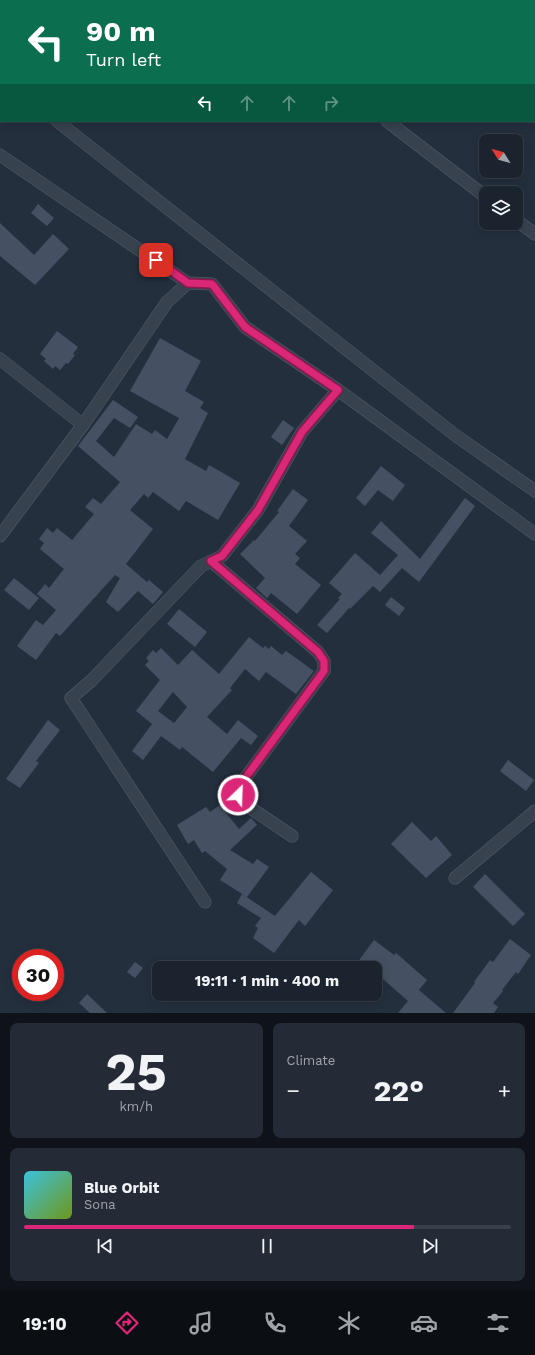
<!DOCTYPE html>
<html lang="en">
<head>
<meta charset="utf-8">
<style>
	body { margin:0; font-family:"Work Sans",sans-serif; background:#242b36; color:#f1f3f6; height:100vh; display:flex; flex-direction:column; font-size:15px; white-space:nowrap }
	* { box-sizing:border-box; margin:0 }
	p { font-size:13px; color:#a0a4aa }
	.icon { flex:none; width:22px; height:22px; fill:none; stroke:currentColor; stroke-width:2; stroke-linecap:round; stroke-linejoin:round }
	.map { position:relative; height:1013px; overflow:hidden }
	.side { display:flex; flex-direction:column; gap:10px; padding:10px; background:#0f1319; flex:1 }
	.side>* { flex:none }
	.hud { position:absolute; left:0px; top:0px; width:535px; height:122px; box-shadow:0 2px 10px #0003,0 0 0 1px #39404a; background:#0b6e4f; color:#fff; overflow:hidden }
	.needle { width:26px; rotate:307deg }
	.tools { position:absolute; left:479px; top:134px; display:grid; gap:8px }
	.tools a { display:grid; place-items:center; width:44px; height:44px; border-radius:8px; background:#1b232e; box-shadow:0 2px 10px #0003,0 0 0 1px #39404a; font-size:20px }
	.speed { position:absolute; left:12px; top:949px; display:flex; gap:8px; font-size:20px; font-weight:700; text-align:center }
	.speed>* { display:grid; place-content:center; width:52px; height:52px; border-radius:50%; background:#1b232e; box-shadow:0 2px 10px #0003,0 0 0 1px #39404a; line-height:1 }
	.speed .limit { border:6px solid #d22; background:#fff; color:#111 }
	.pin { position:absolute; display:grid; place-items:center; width:34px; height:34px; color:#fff; margin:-17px; border-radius:8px; box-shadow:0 2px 6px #0006 }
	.me { position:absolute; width:44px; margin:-22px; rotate:24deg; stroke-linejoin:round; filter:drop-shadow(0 0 3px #0008) }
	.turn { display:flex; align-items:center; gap:14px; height:84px; padding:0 20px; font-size:18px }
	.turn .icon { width:52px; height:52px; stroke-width:2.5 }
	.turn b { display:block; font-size:28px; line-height:34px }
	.lanes { display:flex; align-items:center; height:38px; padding:0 20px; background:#0003; justify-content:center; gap:20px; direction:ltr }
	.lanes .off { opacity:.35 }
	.big { font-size:30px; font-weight:700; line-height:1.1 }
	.side .tile { flex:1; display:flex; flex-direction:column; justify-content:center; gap:6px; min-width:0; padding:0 14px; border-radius:8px; background:#242b36 }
	.side .dial { align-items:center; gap:0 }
	.dial b { font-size:52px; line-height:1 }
	.song { display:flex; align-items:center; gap:12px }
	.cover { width:48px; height:48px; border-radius:6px; background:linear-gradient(135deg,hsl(190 70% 55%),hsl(80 70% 35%)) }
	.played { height:4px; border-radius:2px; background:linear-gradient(90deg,#db2777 80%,#39404a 80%) }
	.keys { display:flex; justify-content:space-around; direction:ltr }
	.heat { display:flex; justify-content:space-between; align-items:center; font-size:22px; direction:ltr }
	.side .tiles { flex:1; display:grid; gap:10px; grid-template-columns:1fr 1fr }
	.tile:last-child { grid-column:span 2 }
	.trip { position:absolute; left:152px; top:961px; width:230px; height:40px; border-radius:8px; background:#1b232e; box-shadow:0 2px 10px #0003,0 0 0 1px #39404a; font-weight:700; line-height:40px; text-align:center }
	.tabs { display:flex; height:64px; justify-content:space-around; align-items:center; background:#0b0e12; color:#a0a4aa }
	.tabs .icon { width:28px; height:28px }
	.tabs .current { color:#db2777 }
	.tabs b { font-size:18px; color:#f1f3f6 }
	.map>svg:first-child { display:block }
</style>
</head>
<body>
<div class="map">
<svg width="535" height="1013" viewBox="0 0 535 1013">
	<rect width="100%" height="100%" fill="#242f3e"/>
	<path fill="#455162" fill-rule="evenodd" d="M38,204l16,14 -7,8 -16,-13z
		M0,223l34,32 19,-21 16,15 -34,36 -35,-29z
		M57,331l21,16 -5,7 2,1 -7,9 -2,-1 -6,7 -5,-4 -2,3 -9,-8 2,-2 -6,-5z
		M160,338l41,23 -16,30 19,11 -4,6 8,5 -23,46 21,12 3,-6 31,18 -22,37 -32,-19 -7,10 -26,-19 -5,6 -4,-4 -14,16 23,19 -27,35 21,18 2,-2 14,12 -10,12 -15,-13 -20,21 -12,-10 14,-24 -5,-3 -55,61 -4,-3 -20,27 -19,-14 19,-26 7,5 13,-15 -19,-16 8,-10 4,4 15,-19 -24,-20 4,-6 -5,-4 8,-11 6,5 4,-5 15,12 22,-26 -9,-7 8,-9 8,6 19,-22 -42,-36 35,-46 25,17 -8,11 -16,-10 -18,23 18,16 22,-33 16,10 3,-4 12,9 12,-21 -49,-27z
		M283,420l11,8 -12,17 -11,-8z
		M381,466l24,19 -12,16 -15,-11 -13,16 -9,-8z
		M293,489l15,11 -19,26 18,15 -12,13 5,4 -5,6 26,21 -24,29 -26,-21 -4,5 -11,-10 9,-10 -25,-24 14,-14 1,1 24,-29 -2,-1z
		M465,498l10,8 -56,76 -17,-14 -22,24 -7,-6 -23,23 -1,-1 -22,25 -10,-8 23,-26 -2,-1 4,-4 -13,-11 26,-30 25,22 18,-20 -27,-22 10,-12 39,38z
		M14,578l25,20 -10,12 -25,-20z
		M391,597l14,11 -6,8 -14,-11z
		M179,609l28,23 -12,15 -28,-23z
		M249,637l14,11 2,-2 4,3 2,-3 11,9 4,-4 28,20 -18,23 -30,-22 -7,9 -14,-12 -15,19 2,2 -25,27 20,17 11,-14 20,16 -7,9 -10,-7 -28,34 -31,-25 -2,3 -19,-14 -18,24 -11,-9 20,-27 -16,-13 24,-31 -15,-15 4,-4 -3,-3 7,-8 3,3 5,-5 17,17 14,-15 27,24zM173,692l14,15 -13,16 -16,-12z
		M48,720l12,10 -24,31 3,2 -19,25 -14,-9z
		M508,760l26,20 -8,11 -26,-20z
		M220,805l19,24 12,-11 6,7 -27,25 23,14 4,-5 12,8 -22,30 -27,-17 7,-11 -22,-18 -3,2 -8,-13 -6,4 -11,-19 29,-18 4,5z
		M412,822l19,19 5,-5 16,19 -26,23 -35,-34z
		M311,872l22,18 -28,36 -6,-6 -25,33 -21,-15 5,-10 -3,-2 6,-8 -24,-15 5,-9 33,22z
		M485,874l40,40 -12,12 -40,-39z
		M510,939l21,16 -13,19 -2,-2 -14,18 1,1 -10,12 5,4 -4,6h-41l22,-30 -1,-1 16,-22 3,2z
		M374,940l20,15 2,-2 31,27 -8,10 27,23h-48l10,-12 -33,-29v-4h-12l-6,-5z
		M135,962l8,6 -8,10 -8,-6z
		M87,994l20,19h-17l-11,-10z"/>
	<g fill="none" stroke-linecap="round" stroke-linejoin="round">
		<g stroke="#565f6c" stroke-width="13">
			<path id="street" d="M229,0l1,1
				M526,0l1,1
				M102,1v-1
				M309,1l1,-1
				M0,80l1,1
				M57,121l398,314 80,56
				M387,121l99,76
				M0,155l188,128 24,1 33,43 93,63 197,144
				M516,220l19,14
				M0,359l83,66
				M0,536l83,-111 84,-123 21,-19
				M211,561l107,91 6,9v10l-78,106 -8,18 5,8 49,33
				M455,878l80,-67
				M205,902l-134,-204 20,-17 110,-115 21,-10 36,-46 44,-78 36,-42"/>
		</g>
		<use href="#street" stroke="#38414e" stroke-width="12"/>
	</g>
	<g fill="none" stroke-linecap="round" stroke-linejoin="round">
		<g stroke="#8e194d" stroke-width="10">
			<path id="route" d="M156,260l32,23 24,1 33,43 93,63 -36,42 -44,78 -36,46 -11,5 107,91 6,9v10l-78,106 -8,18"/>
		</g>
		<use href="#route" stroke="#db2777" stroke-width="7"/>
	</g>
</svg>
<div class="tools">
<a><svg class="needle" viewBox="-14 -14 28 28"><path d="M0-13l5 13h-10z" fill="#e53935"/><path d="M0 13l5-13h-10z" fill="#a0a4aa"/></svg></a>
<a><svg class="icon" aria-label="layers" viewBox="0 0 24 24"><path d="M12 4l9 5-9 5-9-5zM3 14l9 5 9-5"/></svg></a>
</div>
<div class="speed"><div class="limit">30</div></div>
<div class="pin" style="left:156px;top:260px;background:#d93025"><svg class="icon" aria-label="arrive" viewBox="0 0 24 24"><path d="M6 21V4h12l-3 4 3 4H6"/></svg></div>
<svg class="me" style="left:238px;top:795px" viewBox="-20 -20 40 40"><circle r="17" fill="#db2777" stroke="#fff" stroke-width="3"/><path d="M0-11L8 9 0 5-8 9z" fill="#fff"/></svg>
<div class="trip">19:11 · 1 min · 400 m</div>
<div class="hud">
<div class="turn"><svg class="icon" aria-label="left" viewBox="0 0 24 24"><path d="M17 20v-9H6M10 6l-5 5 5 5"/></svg><div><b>90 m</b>Turn left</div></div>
<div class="lanes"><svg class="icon" aria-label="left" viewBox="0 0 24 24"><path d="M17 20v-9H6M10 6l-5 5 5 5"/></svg><svg class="icon off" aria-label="ahead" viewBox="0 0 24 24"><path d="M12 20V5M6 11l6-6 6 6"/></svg><svg class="icon off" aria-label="ahead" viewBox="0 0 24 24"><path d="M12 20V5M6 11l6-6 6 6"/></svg><svg class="icon off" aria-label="right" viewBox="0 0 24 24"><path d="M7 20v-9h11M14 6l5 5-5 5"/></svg></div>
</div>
</div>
<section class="side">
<div class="tiles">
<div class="tile dial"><b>25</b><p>km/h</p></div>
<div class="tile"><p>Climate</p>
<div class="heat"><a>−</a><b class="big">22°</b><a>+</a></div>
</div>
<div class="tile">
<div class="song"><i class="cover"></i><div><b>Blue Orbit</b><p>Sona</p></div></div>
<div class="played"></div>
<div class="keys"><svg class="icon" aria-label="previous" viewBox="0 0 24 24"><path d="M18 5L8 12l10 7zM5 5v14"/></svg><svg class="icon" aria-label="pause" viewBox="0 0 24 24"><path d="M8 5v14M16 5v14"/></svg><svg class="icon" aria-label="next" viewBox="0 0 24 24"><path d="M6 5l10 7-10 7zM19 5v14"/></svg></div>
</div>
</div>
</section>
<nav class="tabs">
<b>19:10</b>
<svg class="icon current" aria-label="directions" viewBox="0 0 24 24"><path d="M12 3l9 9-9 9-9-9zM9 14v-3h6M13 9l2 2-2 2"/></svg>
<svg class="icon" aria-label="music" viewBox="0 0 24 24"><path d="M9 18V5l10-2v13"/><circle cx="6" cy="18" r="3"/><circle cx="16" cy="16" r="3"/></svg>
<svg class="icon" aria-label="phone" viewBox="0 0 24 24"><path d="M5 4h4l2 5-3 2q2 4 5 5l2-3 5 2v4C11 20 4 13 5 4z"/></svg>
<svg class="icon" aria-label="climate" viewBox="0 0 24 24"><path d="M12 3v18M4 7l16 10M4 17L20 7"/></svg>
<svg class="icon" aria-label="car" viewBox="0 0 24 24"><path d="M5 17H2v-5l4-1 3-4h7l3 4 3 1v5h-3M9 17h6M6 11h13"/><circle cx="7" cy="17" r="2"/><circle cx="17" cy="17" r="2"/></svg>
<svg class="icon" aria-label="filters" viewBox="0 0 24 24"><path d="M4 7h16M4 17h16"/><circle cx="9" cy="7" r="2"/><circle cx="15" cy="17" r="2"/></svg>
</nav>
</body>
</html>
